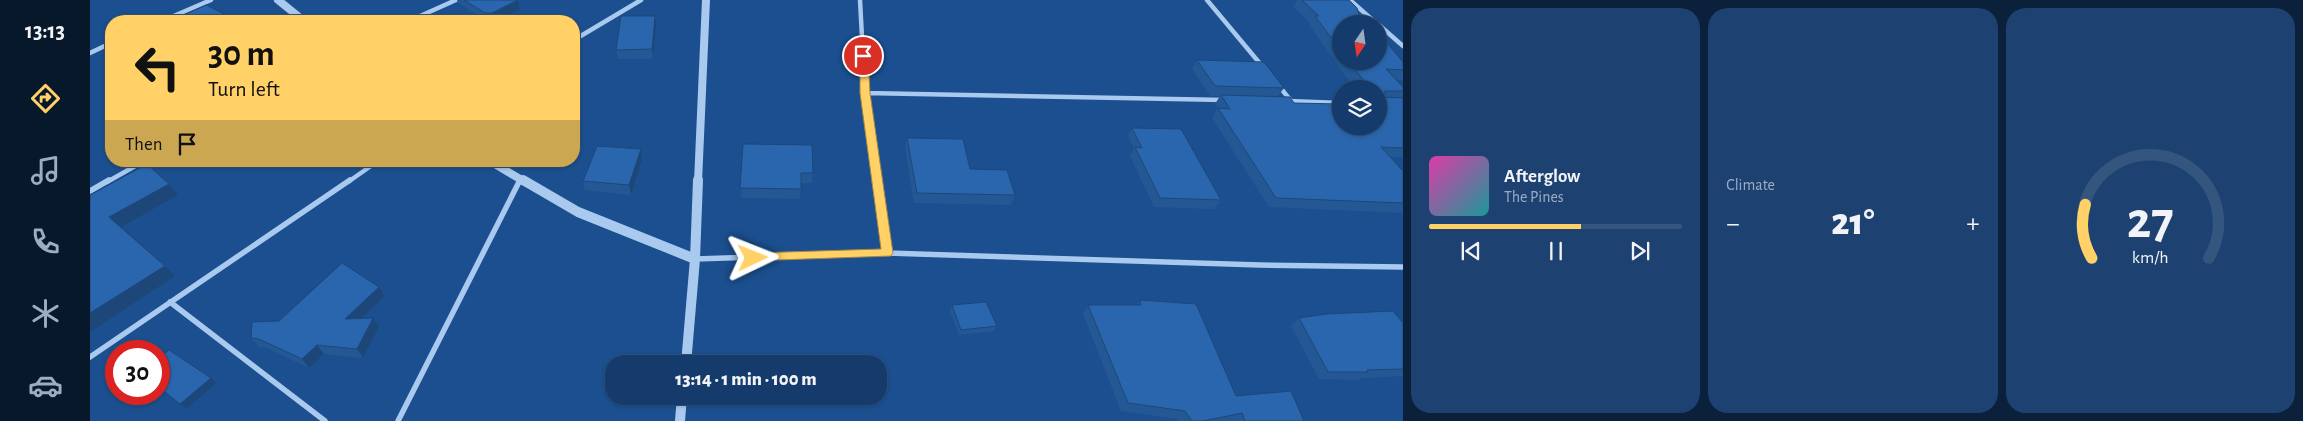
<!DOCTYPE html>
<html lang="en">
<head>
<meta charset="utf-8">
<style>
	body { margin:0; font-family:"Alegreya Sans",sans-serif; background:#1d4271; color:#f1f3f6; height:100vh; display:flex; flex-direction:column; font-size:19px; white-space:nowrap }
	* { box-sizing:border-box; margin:0 }
	p { font-size:16px; color:#9dadc1 }
	.icon { flex:none; width:28px; height:28px; fill:none; stroke:currentColor; stroke-width:2; stroke-linecap:round; stroke-linejoin:round }
	.map { position:relative; flex:1; overflow:hidden }
	.sheet { display:flex; flex-direction:column; gap:8px; padding:8px; background:#0b203b; width:900px }
	.sheet>* { flex:none }
	.hud { position:absolute; left:15px; top:15px; width:475px; height:152px; border-radius:20px; box-shadow:0 1px 4px #0004,0 0 0 1px #33557e; background:#ffd166; color:#111; overflow:hidden }
	.needle { width:32px; rotate:193deg }
	.buttons { position:absolute; left:1242px; top:15px; display:grid; gap:10px }
	.buttons a { display:grid; place-items:center; width:55px; height:55px; border-radius:50%; background:#143b6b; box-shadow:0 1px 4px #0004,0 0 0 1px #33557e; font-size:25px }
	.speed { position:absolute; left:15px; top:340px; display:flex; gap:10px; font-size:25px; font-weight:700; text-align:center }
	.speed>* { display:grid; place-content:center; width:65px; height:65px; border-radius:50%; background:#143b6b; box-shadow:0 1px 4px #0004,0 0 0 1px #33557e; line-height:1 }
	.speed .limit { border:8px solid #d22; background:#fff; color:#111 }
	.pin { position:absolute; display:grid; place-items:center; width:42px; height:42px; color:#fff; margin:-21px; border:2px solid #fff; border-radius:50%; box-shadow:0 1px 5px #0007 }
	.me { position:absolute; width:55px; margin:-28px; rotate:88deg; stroke-linejoin:round; filter:drop-shadow(0 0 4px #0008) }
	.turn { display:flex; align-items:center; gap:18px; height:105px; padding:0 20px; font-size:22px }
	.turn .icon { width:65px; height:65px; stroke-width:2.5 }
	.turn b { display:block; font-size:35px; line-height:42px }
	.then { display:flex; align-items:center; height:48px; padding:0 20px; background:#0003; gap:10px; font-size:19px }
	.big { font-size:38px; font-weight:800; line-height:1.1 }
	.sheet .tile { flex:1; display:flex; flex-direction:column; justify-content:center; gap:8px; min-width:0; padding:0 18px; border-radius:20px; background:#1d4271 }
	.sheet .dial { align-items:center; gap:0 }
	.dial svg { height:130px; overflow:visible; fill:none; stroke:#33557e; stroke-width:7; stroke-linecap:round; text-anchor:middle }
	.dial text { fill:#f1f3f6; stroke:none }
	.song { display:flex; align-items:center; gap:15px }
	.cover { width:60px; height:60px; border-radius:8px; background:linear-gradient(135deg,hsl(320 70% 55%),hsl(180 70% 35%)) }
	.played { height:5px; border-radius:2px; background:linear-gradient(90deg,#ffd166 60%,#33557e 60%) }
	.keys { display:flex; justify-content:space-around; direction:ltr }
	.heat { display:flex; justify-content:space-between; align-items:center; font-size:28px; direction:ltr }
	.sheet .tiles { flex:1; display:grid; gap:8px; grid-template-columns:repeat(3,1fr) }
	.trip { position:absolute; left:515px; top:355px; width:282px; height:50px; border-radius:20px; background:#143b6b; box-shadow:0 1px 4px #0004,0 0 0 1px #33557e; font-weight:800; line-height:50px; text-align:center }
	main { display:flex; flex:1; min-height:0 }
	.tabs { display:flex; flex-direction:column; width:90px; justify-content:space-around; align-items:center; background:#08182b; color:#9dadc1 }
	.tabs .icon { width:35px; height:35px }
	.tabs .selected { color:#ffd166 }
	.tabs b { font-size:22px; color:#f1f3f6 }
	.map>svg:first-child { display:block }
</style>
</head>
<body>
<main>
<nav class="tabs">
<b>13:13</b>
<svg class="icon selected" aria-label="directions" viewBox="0 0 24 24"><path d="M12 3l9 9-9 9-9-9zM9 14v-3h6M13 9l2 2-2 2"/></svg>
<svg class="icon" aria-label="music" viewBox="0 0 24 24"><path d="M9 18V5l10-2v13"/><circle cx="6" cy="18" r="3"/><circle cx="16" cy="16" r="3"/></svg>
<svg class="icon" aria-label="phone" viewBox="0 0 24 24"><path d="M5 4h4l2 5-3 2q2 4 5 5l2-3 5 2v4C11 20 4 13 5 4z"/></svg>
<svg class="icon" aria-label="climate" viewBox="0 0 24 24"><path d="M12 3v18M4 7l16 10M4 17L20 7"/></svg>
<svg class="icon" aria-label="car" viewBox="0 0 24 24"><path d="M5 17H2v-5l4-1 3-4h7l3 4 3 1v5h-3M9 17h6M6 11h13"/><circle cx="7" cy="17" r="2"/><circle cx="17" cy="17" r="2"/></svg>
</nav>
<div class="map">
<svg width="1313" height="421" viewBox="0 0 1313 421">
	<rect width="100%" height="100%" fill="#1b4f8f"/>
	<g fill="none" stroke-linecap="round" stroke-linejoin="round">
		<path stroke="#a9c9ee" stroke-width="4.5" d="M770,0l5,93 12,89
			M1117,0l55,66
			M1260,0l27,24
			M72,21l49,-21
			M319,21l47,-21
			M1289,25l24,21
			M484,40l67,-40
			M0,53l21,-10
			M1189,86l12,15
			M775,93l360,7
			M1198,101l53,2
			M17,182l37,-21
			M258,182l30,-21
			M430,182l1,-3"/>
		<path stroke="#a9c9ee" stroke-width="5.5" d="M787,180l10,73
			M0,191l19,-11
			M605,259l192,-6 373,12 143,2
			M80,302l155,119
			M0,357l260,-177
			M308,421l122,-241"/>
		<path stroke="#a9c9ee" stroke-width="8" d="M188,0l26,21
			M400,161l35,21
			M608,182l8,-182"/>
		<path stroke="#a9c9ee" stroke-width="10" d="M433,180l55,32 117,47
			M596,364l9,-105 3,-79
			M590,421l2,-25"/>
	</g>
	<path fill="#245895" d="M367,0h61l2,9 -23,12h-11l-28,-18z
		M1207,0h52l-8,24v37l62,1v18h-7l7,7v9l-2,2h2v59h-13l13,14v42l-134,-6 -57,-89 6,-10 -3,-4 5,-8h-10l-18,-27 5,-9 87,28 -6,8 16,7 85,23v-37h-24l-46,-64 1,-2 -17,-17z
		M566,26l-3,33h-35l-2,-9z
		M1042,128l89,72 -7,9 -60,-2 -24,-51 4,-7 -6,-13z
		M817,138l63,31 45,26 -4,10 -97,-2 -9,-55z
		M653,144l70,29 -1,10h-11l-1,16 -59,-1z
		M551,149l1,10 -11,36 -46,-5 -2,-9z
		M289,287l6,9 -24,23 18,8 -16,31 -39,-4 -15,14 -42,-20 -8,-1 -8,-9 28,-17z
		M1050,300l96,96 68,25h-125l-2,-2 -56,-8 -38,-97 5,-9h48z
		M862,305l45,21 -3,5 -35,4 -9,-24z
		M1209,318l104,5v53l-42,2 -3,2 -39,-1 -28,-53z"/>
	<path fill="#1d4779" d="M428,0l2,9 -23,12h-3l-2,-8z
		M565,16l1,10 -3,33 -1,-10z
		M551,149l1,10 -11,36 -2,-10z
		M79,184l9,11 -59,33 -10,-11z
		M75,266l10,10 -85,56v-19z
		M289,287l6,9 -34,32 -6,-9z
		M283,318l6,9 -16,31 -6,-9z
		M227,345l7,9 -15,14 -7,-9z
		M121,378l5,5 -30,26 -6,-5z"/>
	<path fill="#2a66ad" stroke="#1d4779" d="M374,0h54l-26,13h-7z
		M1212,0h47l8,8 5,16h-21v27l-26,-35h4z
		M116,5l32,16h-68z
		M531,16h34l-3,33 -36,1z
		M1289,41l8,2 16,19v8l-17,-1 17,18v4h-18l-2,6 20,1v50l-22,-1 22,24v32l-127,-5 -58,-90 12,1 -9,-14 69,2 4,6 47,1v22h38v-21h3l-3,-4v-12h-9l-21,-28h30z
		M1107,60l67,2 20,26 -69,-2z
		M1042,128l49,1 40,71 -61,-2 -25,-51 7,1z
		M817,138l56,1 7,30 37,1 8,25 -98,-2z
		M653,144l69,1 1,28h-12v16l-61,-1z
		M507,146l44,3 -12,36 -46,-4z
		M57,164l22,20 -60,33 56,49 -75,47v-118z
		M252,263l37,24 -34,32 28,-1 -16,31 -40,-4 -15,14 -43,-20 -8,-1 1,-16 27,-1z
		M1050,300l56,4 40,92 55,-5 13,30h-59l-3,-8 -39,8h-11l-7,-10 -57,-8 -40,-98h53z
		M896,302l11,24 -36,4 -9,-25z
		M1303,311l10,12v46l-36,1 1,2h-40l-29,-54 27,-4z
		M79,350l42,28 -31,26 -21,-17v-29z"/>
	<path fill="#ffd166" stroke="#a68842" d="M770,54l8,2 2,37 23,160 -2,3 -142,5 -2,-3 6,-5 128,-4 -21,-156z"/>
</svg>
<div class="buttons">
<a><svg class="needle" viewBox="-14 -14 28 28"><path d="M0-13l5 13h-10z" fill="#e53935"/><path d="M0 13l5-13h-10z" fill="#9dadc1"/></svg></a>
<a><svg class="icon" aria-label="layers" viewBox="0 0 24 24"><path d="M12 4l9 5-9 5-9-5zM3 14l9 5 9-5"/></svg></a>
</div>
<div class="speed"><div class="limit">30</div></div>
<div class="pin" style="left:773px;top:56px;background:#d93025"><svg class="icon" aria-label="arrive" viewBox="0 0 24 24"><path d="M6 21V4h12l-3 4 3 4H6"/></svg></div>
<svg class="me" style="left:663px;top:258px" viewBox="-20 -20 40 40"><path d="M0-17L14 15 0 8-14 15z" fill="#ffd166" stroke="#fff" stroke-width="4"/></svg>
<div class="trip">13:14 · 1 min · 100 m</div>
<div class="hud">
<div class="turn"><svg class="icon" aria-label="left" viewBox="0 0 24 24"><path d="M17 20v-9H6M10 6l-5 5 5 5"/></svg><div><b>30 m</b>Turn left</div></div>
<div class="then">Then<svg class="icon" aria-label="arrive" viewBox="0 0 24 24"><path d="M6 21V4h12l-3 4 3 4H6"/></svg></div>
</div>
</div>
<section class="sheet">
<div class="tiles">
<div class="tile">
<div class="song"><i class="cover"></i><div><b>Afterglow</b><p>The Pines</p></div></div>
<div class="played"></div>
<div class="keys"><svg class="icon" aria-label="previous" viewBox="0 0 24 24"><path d="M18 5L8 12l10 7zM5 5v14"/></svg><svg class="icon" aria-label="pause" viewBox="0 0 24 24"><path d="M8 5v14M16 5v14"/></svg><svg class="icon" aria-label="next" viewBox="0 0 24 24"><path d="M6 5l10 7-10 7zM19 5v14"/></svg></div>
</div>
<div class="tile"><p>Climate</p>
<div class="heat"><a>−</a><b class="big">21°</b><a>+</a></div>
</div>
<div class="tile dial"><svg viewBox="0 0 100 80">
<path d="M14 69A42 42 0 1 1 86 69"/>
<path d="M14 69A42 42 0 0 1 10 36" stroke="#ffd166"/>
<text x="50" y="56" font-size="32" font-weight="700">27</text>
<text x="50" y="72" font-size="11">km/h</text>
</svg></div>
</div>
</section>
</main>
</body>
</html>
